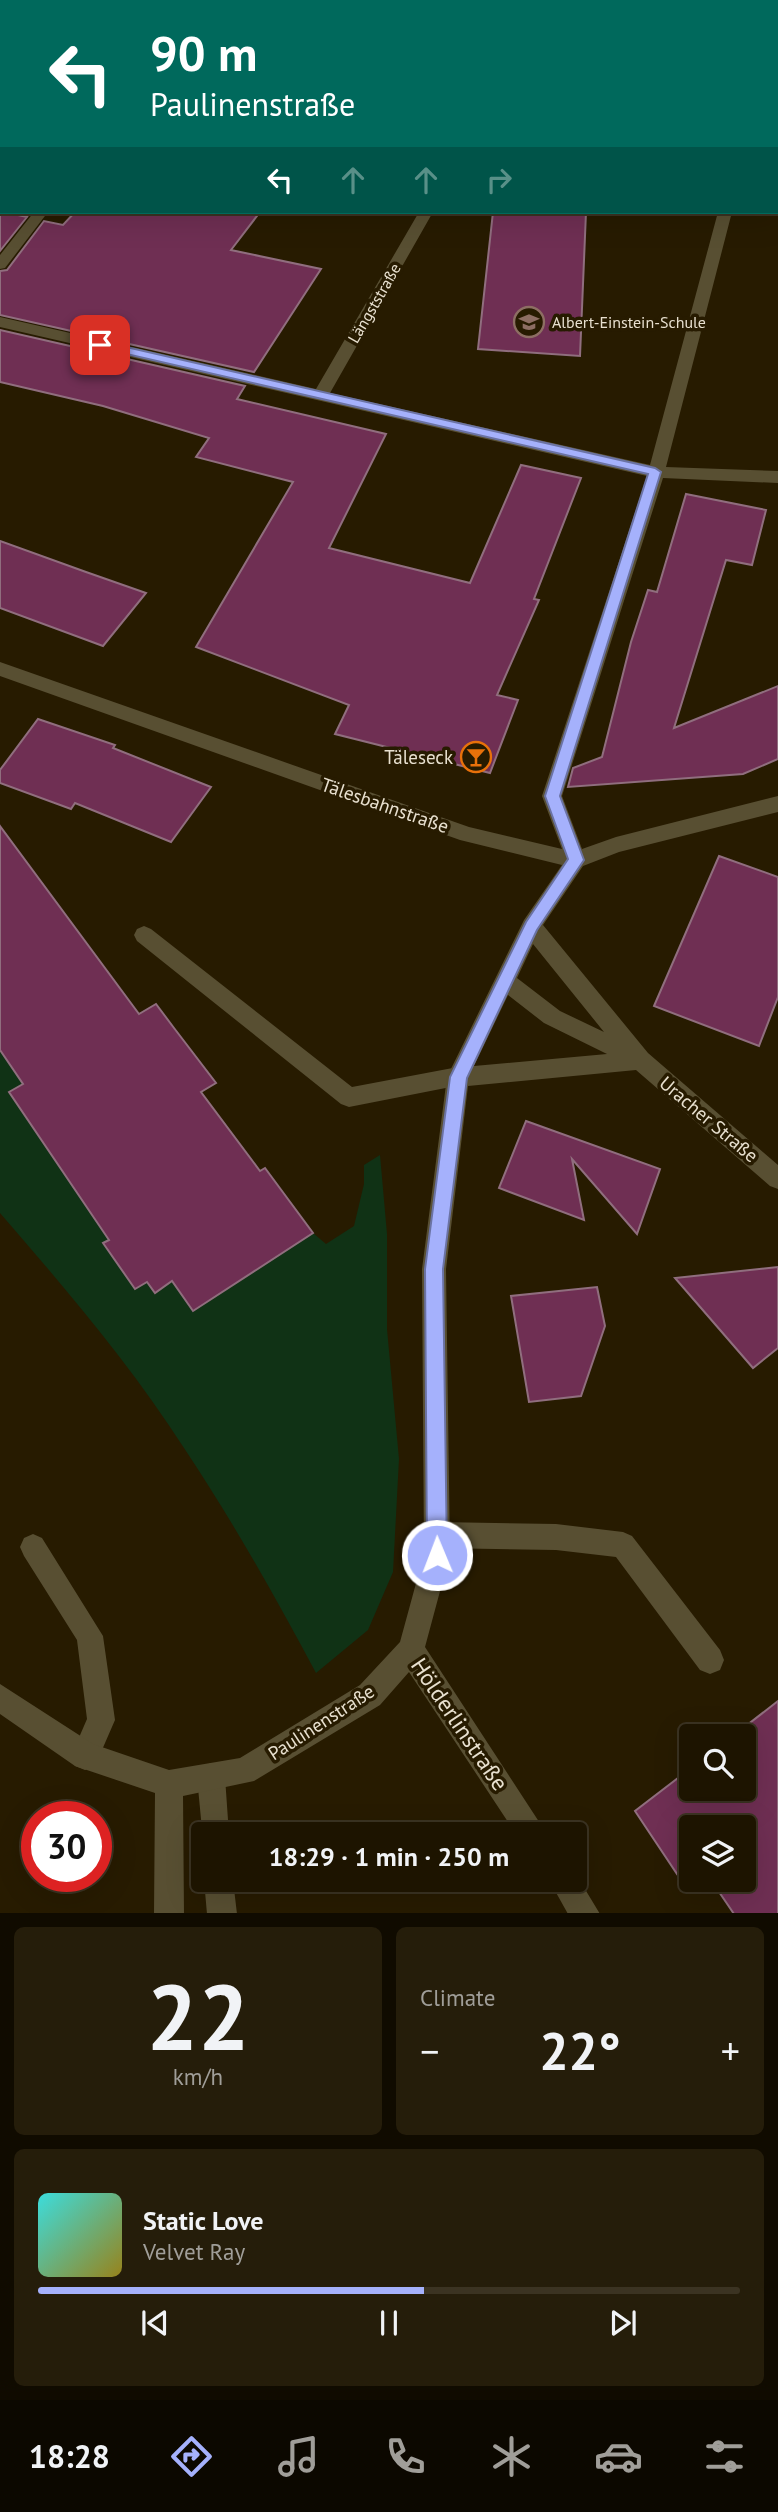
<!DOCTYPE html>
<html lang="en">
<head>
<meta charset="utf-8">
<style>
	body { margin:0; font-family:"PT Sans",sans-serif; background:#251d0a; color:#f1f3f6; height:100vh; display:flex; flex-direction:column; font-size:26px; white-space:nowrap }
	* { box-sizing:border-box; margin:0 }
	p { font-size:23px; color:#a09e99 }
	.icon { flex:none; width:38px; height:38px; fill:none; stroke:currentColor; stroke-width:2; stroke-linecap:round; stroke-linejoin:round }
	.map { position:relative; height:1913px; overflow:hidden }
	.details { display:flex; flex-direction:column; gap:14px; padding:14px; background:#100b00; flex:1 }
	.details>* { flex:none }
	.hud { position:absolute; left:0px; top:0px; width:779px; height:214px; box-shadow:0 7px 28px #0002,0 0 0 2px #3b3322; background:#00695c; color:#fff; overflow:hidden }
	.controls { position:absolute; left:679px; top:1724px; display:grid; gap:14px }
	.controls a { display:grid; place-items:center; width:77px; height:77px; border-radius:7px; background:#1d1400; box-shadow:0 7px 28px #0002,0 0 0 2px #3b3322; font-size:35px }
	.speed { position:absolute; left:21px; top:1801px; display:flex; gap:14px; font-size:35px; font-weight:700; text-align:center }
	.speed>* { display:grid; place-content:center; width:91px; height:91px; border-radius:50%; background:#1d1400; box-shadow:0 7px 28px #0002,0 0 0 2px #3b3322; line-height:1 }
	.speed .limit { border:10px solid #d22; background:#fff; color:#111 }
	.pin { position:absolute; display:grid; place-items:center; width:60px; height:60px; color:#fff; margin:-30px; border-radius:14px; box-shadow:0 4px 10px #0006 }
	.me { position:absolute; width:77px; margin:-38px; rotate:359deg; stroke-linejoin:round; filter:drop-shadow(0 0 5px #0008) }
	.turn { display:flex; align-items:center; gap:24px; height:147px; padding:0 35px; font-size:32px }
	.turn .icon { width:91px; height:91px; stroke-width:2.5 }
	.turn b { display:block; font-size:49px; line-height:60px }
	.lanes { display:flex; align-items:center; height:66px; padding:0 35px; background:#0003; justify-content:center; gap:35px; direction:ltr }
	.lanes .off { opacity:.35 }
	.big { font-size:52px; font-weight:600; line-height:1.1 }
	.details .card { flex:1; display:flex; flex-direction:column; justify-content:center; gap:10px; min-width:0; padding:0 24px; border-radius:10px; background:#251d0a }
	.details .dial { align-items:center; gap:0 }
	.dial b { font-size:91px; line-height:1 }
	.song { display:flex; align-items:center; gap:21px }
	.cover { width:84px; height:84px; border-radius:10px; background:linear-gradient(135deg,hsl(180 70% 55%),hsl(50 70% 35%)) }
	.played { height:7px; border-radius:4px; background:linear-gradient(90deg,#a5b1fc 55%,#3b3322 55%) }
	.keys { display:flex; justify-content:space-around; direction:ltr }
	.heat { display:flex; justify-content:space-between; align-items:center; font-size:38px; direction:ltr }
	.details .tiles { flex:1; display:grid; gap:14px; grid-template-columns:1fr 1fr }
	.card:last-child { grid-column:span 2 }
	.trip { position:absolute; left:191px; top:1822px; width:396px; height:70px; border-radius:7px; background:#1d1400; box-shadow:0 7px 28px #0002,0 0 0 2px #3b3322; font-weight:600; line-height:70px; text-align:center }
	.dock { display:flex; height:112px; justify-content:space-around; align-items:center; background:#0c0800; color:#a09e99 }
	.dock .icon { width:49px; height:49px }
	.dock .on { color:#a5b1fc }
	.dock b { font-size:32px; color:#f1f3f6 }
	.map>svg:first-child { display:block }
</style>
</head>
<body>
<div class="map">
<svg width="778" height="1914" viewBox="0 0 778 1914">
	<rect width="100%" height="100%" fill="#271b00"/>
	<path fill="#103215" d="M0,1050l23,34 -14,9 63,91 52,46 -20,14 31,45 12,-7 8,11 17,-12 21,30 120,-78 13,11 28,-18 10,-42v-19l16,-10 7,79v95l12,130 -6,113 -25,58 -52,43c-41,-77 -84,-153 -132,-225 -54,-84 -119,-160 -184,-235z"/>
	<path fill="#6f2f53" stroke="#906e7e" stroke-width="2" d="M0,211l27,6 -27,34z
		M75,212h185l-29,38 90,19 -67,103 -254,-57v-44l7,-1 37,-49 19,4z
		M493,212h93l-6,144 -102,-7z
		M0,330l245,56 -8,13 149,35 -57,114 141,35 51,-118 60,13 -47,121 5,1 -42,95 21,5 -28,73 -155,-39 14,-29 -153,-58 97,-165 -97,-25 13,-19 -106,-32 -103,-24z
		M686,494l80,16 -14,55 -26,-5 -52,168 104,-42v73l-35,15 -175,13 5,-19 29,-11 29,-115 17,-52 9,2z
		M0,541l86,31 60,21 -43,53 -103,-38z
		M38,719l77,26 -2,3 98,39 -40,55 -96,-39 -4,6 -71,-26v-13z
		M0,826l139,188 17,-10 18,24 42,55 -15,9 59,79 5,-3 48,65 -120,78 -21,-30 -17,12 -8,-11 -12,7 -32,-46 6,-3 -100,-148 14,-8 -23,-34z
		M719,856l59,21v120l-19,49 -105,-40z
		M526,1121l134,48 -23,65 -65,-75 12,61 -85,-32z
		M778,1267v81l-25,20 -78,-90z
		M597,1287l8,39 -24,70 -52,6 -18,-106z
		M778,1701v213h-44l-23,-34h33v-53h-53v36l-14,11 -42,-63 56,-43v20h53v-52h-11z"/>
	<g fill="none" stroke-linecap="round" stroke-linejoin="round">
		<path fill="#584f32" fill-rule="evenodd" d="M144,926l7,3 201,158 106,-20 8,3 3,7 -3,7 -117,23 -8,-3 -204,-163 -3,-6 3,-6z
			M437,1522l119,2 67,8 9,4 88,114 4,10 -4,10 -10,4 -10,-4 -84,-113 -60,-7 -119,-2 -9,-4 -4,-9 4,-9z
			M33,1534l9,4 61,98 12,84 -20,46 -10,4 -10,-4 -4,-10 16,-37 -10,-79 -53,-84 -4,-9 4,-9z
			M211,1763l10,4 4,10 4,57h-26v6l-6,-63 4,-10z
			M204,1880h29l4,34h-30z"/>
		<path fill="#584f32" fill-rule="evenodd" d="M195,0h12l-13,2z
			M628,0h12v2h-12z
			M34,212h14l-43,56 -5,1v-14z
			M419,212h14l-103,181 320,72 68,-253h14l-66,255 112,4v12l-115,-5 -101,318 20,53 34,-12 162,-41v16l-159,40 -36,14 -40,59 105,128 130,112v24l-8,-3 -134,-116 -168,16 -22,183 4,285 -25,93 122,187h-31l-107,-162 -29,33 -126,76 -71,15 1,118h-30l1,-121 -80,-27 -75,-52v-30l93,60 76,26 71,-12 120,-73 40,-43 24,-88 -2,-285 25,-192 77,-157 38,-55 -102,-25 -460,-164v-14l469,165 93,22 -20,-53 105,-320 -647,-149v-10l316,72zM533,944l71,88 -44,-21 -43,-33zM508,995l36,28 63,31 -133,12z
			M574,1871l26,43h-32l-19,-34h25z"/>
		<path fill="#947f41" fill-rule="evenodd" d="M115,0h20l1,2h-20z
			M777,97h1v8h-1z"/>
	</g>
	<path fill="#a5b1fc" stroke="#6b73a4" stroke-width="2" d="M100,341l555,127 6,4 -101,324 24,64 -47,70 -70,148 -24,191 4,286 -3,7 -7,2 -7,-2 -3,-7 -2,-286 25,-192 76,-155 42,-63 -23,-63 103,-322 -552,-127v-5z"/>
	<defs>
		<g id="school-ring" transform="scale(1.575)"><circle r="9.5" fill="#271b00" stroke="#8d6e63" stroke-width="1.5"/><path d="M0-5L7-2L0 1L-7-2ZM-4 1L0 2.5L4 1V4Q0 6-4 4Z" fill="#8d6e63"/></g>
		<g id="bar-ring" transform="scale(1.575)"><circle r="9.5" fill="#271b00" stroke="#e8710a" stroke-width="1.5"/><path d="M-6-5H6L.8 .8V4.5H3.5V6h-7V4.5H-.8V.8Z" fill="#e8710a"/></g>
	</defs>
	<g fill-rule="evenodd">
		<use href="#school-ring" x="529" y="322"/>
		<use href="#bar-ring" x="476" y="757"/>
	</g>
	<g text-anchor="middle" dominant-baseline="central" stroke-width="7" stroke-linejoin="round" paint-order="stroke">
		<g font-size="16" fill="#e8e0cf" stroke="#271b00">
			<text transform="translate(374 303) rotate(-60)">Längststraße</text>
		</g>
		<g font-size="16" fill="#e8e0cf" stroke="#271b00" text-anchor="start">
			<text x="552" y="322">Albert-Einstein-Schule</text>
		</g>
		<g font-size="19" fill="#e8e0cf" stroke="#271b00" text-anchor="end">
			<text x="453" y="757">Täleseck</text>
		</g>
		<g font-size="19" fill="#e8e0cf" stroke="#271b00">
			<text transform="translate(385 805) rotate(19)">Tälesbahnstraße</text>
			<text transform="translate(709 1119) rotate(40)">Uracher Straße</text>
			<text transform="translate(321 1722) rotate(-33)">Paulinenstraße</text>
		</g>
		<g font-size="23" fill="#e8e0cf" stroke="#271b00">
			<text transform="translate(460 1724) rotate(56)">Hölderlinstraße</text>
		</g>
	</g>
</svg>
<div class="controls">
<a><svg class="icon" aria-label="search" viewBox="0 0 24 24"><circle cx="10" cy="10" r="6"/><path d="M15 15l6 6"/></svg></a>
<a><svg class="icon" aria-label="layers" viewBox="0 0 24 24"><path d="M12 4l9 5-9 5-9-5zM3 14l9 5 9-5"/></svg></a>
</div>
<div class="speed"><div class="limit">30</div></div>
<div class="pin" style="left:100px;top:345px;background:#d93025"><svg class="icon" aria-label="arrive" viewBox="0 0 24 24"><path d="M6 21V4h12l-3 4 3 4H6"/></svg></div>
<svg class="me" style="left:437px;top:1555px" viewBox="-20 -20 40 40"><circle r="17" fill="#a5b1fc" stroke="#fff" stroke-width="3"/><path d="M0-11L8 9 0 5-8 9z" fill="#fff"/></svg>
<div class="trip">18:29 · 1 min · 250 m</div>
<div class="hud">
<div class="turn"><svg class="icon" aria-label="left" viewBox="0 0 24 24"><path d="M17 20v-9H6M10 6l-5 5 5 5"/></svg><div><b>90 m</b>Paulinenstraße</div></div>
<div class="lanes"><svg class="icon" aria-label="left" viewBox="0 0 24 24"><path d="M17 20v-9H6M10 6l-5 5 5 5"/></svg><svg class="icon off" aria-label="ahead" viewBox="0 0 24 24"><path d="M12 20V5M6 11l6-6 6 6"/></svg><svg class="icon off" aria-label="ahead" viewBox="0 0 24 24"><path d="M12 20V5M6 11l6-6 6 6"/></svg><svg class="icon off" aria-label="right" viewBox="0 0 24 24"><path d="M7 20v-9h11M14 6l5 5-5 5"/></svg></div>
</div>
</div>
<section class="details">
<div class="tiles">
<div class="card dial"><b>22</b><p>km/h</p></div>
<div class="card"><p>Climate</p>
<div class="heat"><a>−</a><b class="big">22°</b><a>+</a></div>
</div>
<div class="card">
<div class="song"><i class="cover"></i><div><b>Static Love</b><p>Velvet Ray</p></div></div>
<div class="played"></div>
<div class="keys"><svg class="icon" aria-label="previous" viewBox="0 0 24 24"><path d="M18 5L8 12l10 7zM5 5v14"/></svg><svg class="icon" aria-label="pause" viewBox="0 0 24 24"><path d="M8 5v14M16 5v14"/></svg><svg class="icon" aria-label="next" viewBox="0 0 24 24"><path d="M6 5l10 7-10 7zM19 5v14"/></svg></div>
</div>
</div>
</section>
<nav class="dock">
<b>18:28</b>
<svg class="icon on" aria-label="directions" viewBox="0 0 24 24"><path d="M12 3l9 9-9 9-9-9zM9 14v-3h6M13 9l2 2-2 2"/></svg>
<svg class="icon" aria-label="music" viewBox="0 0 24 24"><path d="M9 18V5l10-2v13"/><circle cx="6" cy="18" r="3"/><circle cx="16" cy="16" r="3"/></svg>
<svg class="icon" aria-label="phone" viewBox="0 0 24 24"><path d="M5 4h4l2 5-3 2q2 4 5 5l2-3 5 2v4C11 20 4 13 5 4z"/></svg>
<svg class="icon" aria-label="climate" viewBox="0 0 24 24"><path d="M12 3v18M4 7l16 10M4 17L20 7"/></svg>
<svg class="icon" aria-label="car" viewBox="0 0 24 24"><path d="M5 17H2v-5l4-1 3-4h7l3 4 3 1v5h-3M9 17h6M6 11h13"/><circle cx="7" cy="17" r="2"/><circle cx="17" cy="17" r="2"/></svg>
<svg class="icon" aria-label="filters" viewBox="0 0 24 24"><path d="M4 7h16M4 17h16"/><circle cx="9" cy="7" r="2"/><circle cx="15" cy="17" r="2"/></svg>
</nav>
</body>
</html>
